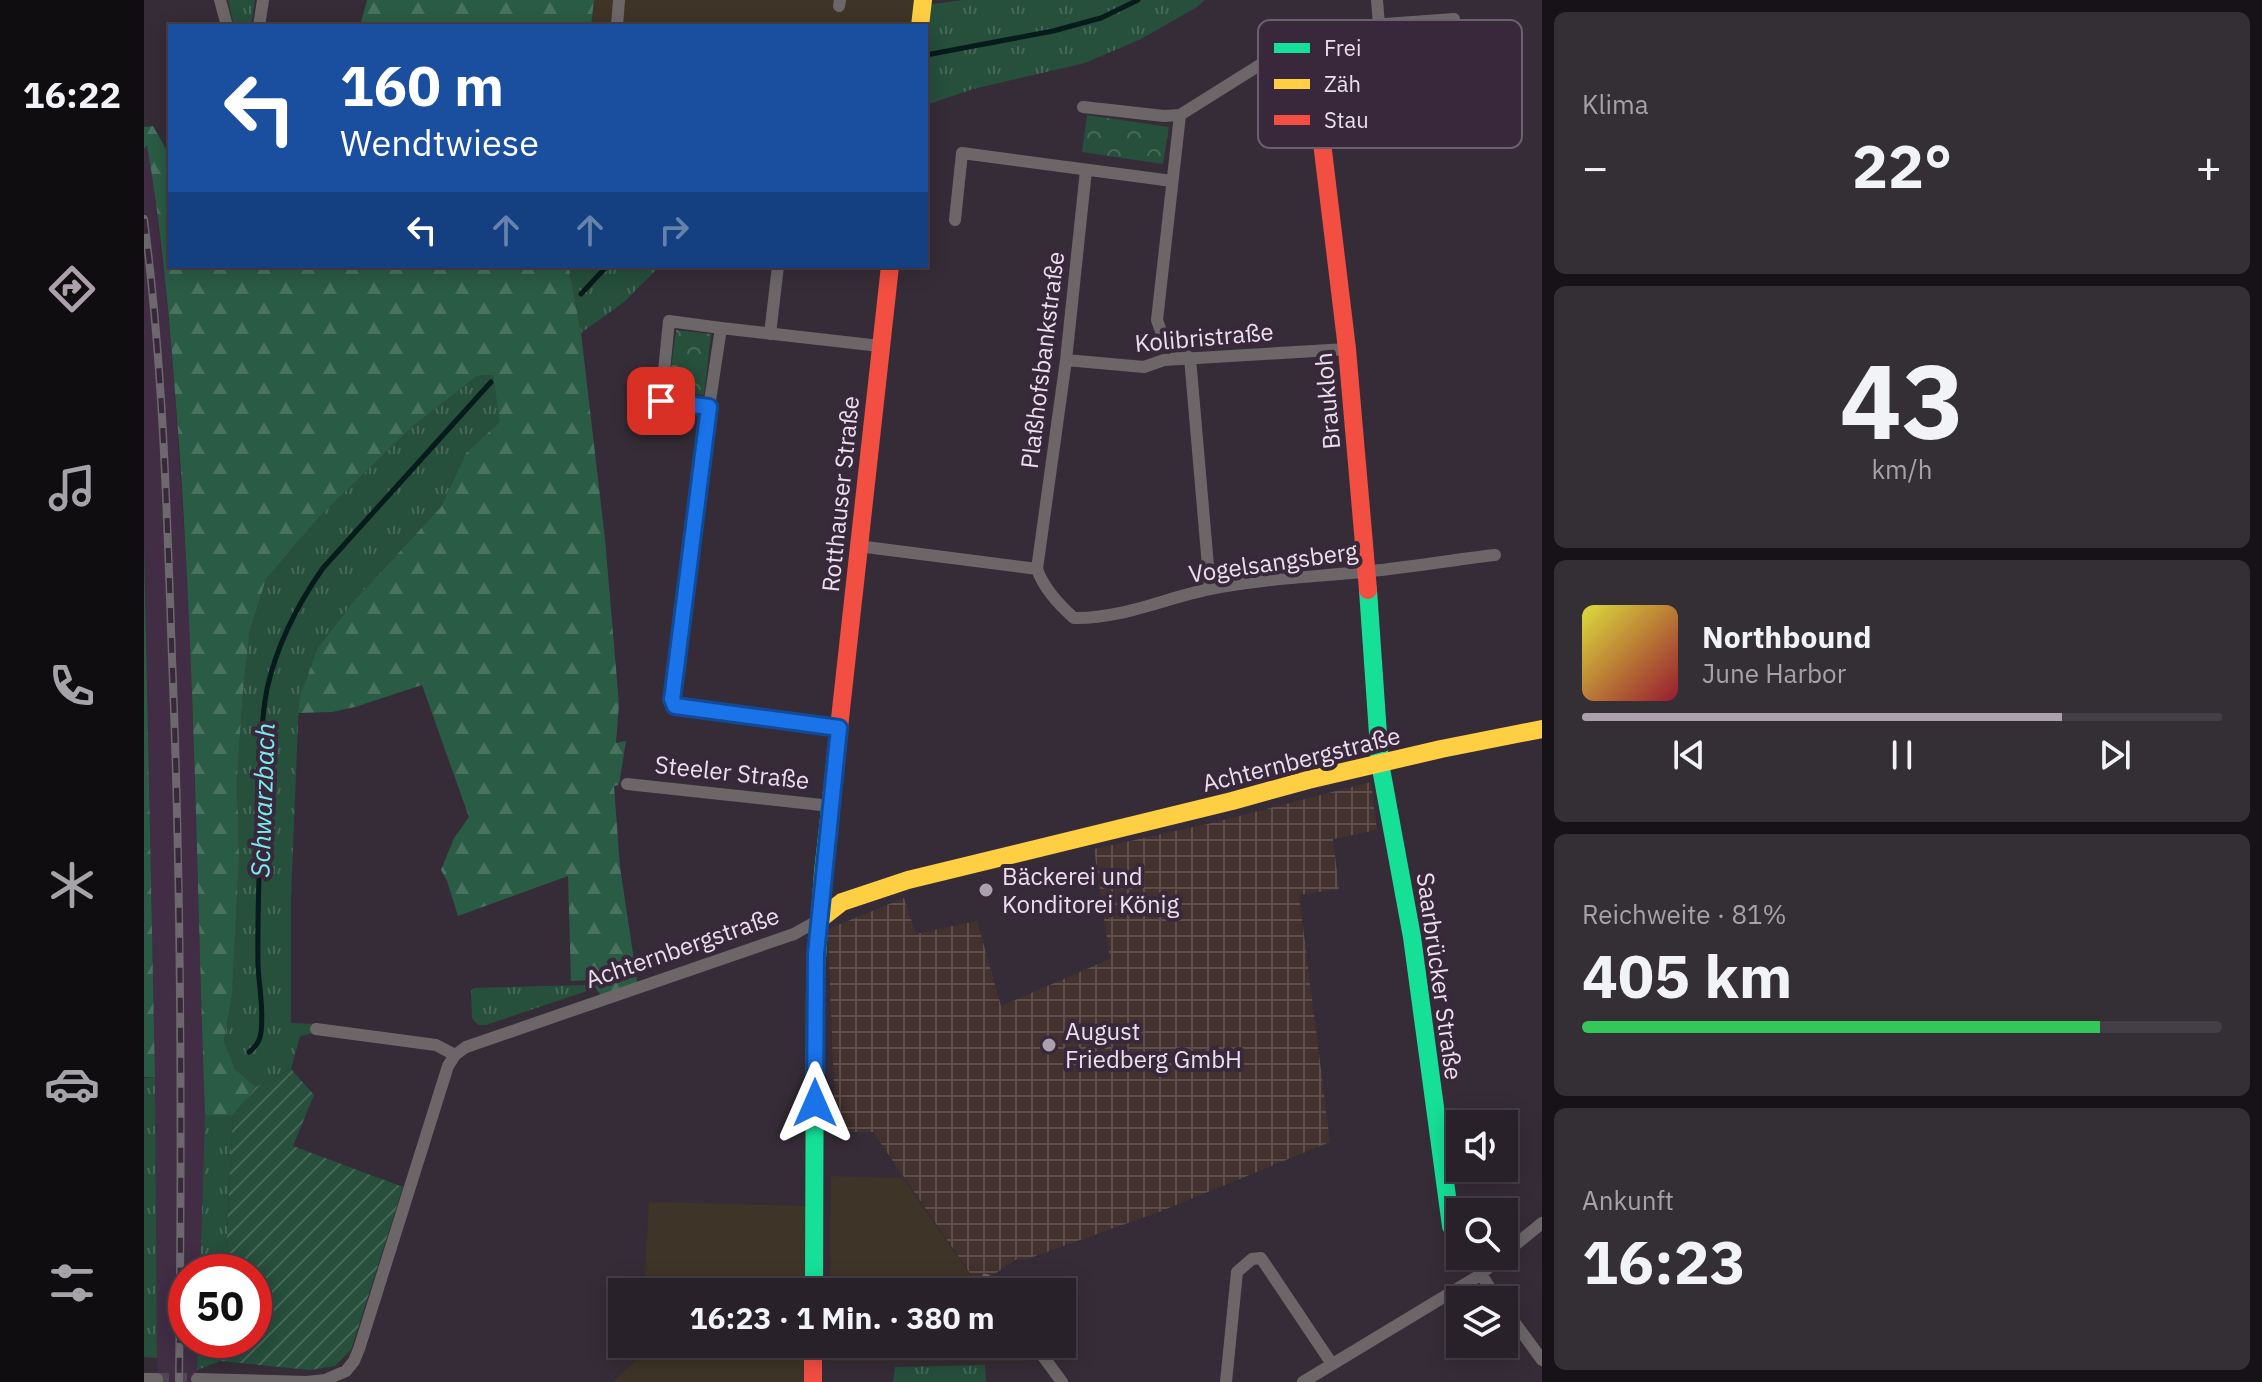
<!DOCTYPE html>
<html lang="de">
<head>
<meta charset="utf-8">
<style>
	body { margin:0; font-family:"IBM Plex Sans",sans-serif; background:#342e35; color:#f1f3f6; height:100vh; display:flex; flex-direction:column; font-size:30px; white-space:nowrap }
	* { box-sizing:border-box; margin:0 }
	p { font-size:26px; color:#a5a3a8 }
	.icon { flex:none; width:44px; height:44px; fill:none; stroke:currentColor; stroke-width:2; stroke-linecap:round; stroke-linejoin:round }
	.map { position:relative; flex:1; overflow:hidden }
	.sheet { display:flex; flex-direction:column; gap:12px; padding:12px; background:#161217; width:720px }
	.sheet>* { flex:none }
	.top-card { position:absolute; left:24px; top:24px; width:760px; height:244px; border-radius:0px; box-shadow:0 4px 20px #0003,0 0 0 2px #443e46; background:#1a4fa0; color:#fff; overflow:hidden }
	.buttons { position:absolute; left:1302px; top:1110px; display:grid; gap:16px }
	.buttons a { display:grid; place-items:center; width:72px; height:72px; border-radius:0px; background:#282129; box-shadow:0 4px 20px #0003,0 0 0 2px #443e46; font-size:40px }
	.speed { position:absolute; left:24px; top:1254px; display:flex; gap:16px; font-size:40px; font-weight:700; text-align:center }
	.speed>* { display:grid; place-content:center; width:104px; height:104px; border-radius:50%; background:#282129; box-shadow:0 4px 20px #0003,0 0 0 2px #443e46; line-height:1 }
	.speed .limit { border:12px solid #d22; background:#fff; color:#111 }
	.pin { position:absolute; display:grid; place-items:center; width:68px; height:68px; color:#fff; margin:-34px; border-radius:16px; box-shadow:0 4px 12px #0006 }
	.me { position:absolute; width:88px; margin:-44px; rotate:0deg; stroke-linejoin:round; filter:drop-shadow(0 0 6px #0008) }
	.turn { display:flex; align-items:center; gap:28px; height:168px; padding:0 40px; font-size:36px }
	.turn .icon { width:104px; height:104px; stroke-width:2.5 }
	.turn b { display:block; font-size:56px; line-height:68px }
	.lanes { display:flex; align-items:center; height:76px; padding:0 40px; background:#0003; justify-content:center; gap:40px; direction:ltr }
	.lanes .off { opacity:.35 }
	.big { font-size:60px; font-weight:800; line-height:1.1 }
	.sheet .widget { flex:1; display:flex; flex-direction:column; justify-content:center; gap:12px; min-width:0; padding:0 28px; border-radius:12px; background:#342e35 }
	.sheet .dial { align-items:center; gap:0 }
	.dial b { font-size:104px; line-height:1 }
	.song { display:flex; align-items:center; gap:24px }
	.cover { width:96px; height:96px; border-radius:12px; background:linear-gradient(135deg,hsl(60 70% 55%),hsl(350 70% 35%)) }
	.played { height:8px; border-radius:4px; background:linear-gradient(90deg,#aba0ac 75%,#443e46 75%) }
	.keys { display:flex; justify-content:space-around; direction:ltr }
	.heat { display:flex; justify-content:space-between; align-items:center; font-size:44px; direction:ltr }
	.charge { height:12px; border-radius:6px; background:linear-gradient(90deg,#34c759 81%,#443e46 0) }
	.trip { position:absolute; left:464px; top:1278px; width:468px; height:80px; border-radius:0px; background:#282129; box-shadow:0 4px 20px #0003,0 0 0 2px #443e46; font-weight:800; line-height:80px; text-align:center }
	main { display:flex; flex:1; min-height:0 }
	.tab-bar { display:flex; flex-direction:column; width:144px; justify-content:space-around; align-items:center; background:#100d10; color:#a5a3a8 }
	.tab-bar .icon { width:56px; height:56px }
	.tab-bar .active { color:#aba0ac }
	.tab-bar b { font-size:36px; color:#f1f3f6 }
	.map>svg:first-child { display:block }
</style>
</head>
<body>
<main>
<nav class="tab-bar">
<b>16:22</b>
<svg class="icon active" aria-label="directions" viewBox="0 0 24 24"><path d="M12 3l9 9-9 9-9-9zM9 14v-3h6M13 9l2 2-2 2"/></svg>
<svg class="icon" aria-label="music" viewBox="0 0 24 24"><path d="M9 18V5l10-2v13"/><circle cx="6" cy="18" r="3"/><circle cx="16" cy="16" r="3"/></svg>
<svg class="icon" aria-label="phone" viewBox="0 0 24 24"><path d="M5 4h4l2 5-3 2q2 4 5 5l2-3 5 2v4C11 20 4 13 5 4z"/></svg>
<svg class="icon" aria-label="climate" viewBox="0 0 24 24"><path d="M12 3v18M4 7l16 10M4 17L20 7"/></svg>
<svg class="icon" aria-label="car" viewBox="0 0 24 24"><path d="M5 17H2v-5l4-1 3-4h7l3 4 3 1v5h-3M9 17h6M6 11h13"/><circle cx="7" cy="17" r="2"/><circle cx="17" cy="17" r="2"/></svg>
<svg class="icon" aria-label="filters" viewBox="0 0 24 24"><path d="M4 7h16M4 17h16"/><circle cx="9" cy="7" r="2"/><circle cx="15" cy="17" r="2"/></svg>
</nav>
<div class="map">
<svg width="1398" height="1382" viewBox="0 0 1398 1382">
	<defs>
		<pattern id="industrial-grid" width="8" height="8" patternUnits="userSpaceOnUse" patternTransform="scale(2)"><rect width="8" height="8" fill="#42312d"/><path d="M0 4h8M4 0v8" fill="none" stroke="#5d4e4c"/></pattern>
		<pattern id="grass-tufts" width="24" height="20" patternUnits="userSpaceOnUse" patternTransform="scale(2)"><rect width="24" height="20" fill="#264f3c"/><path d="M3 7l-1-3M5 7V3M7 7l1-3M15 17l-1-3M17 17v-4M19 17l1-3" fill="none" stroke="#466858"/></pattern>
		<pattern id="forest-firs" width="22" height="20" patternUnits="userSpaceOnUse" patternTransform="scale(2)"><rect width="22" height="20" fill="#2a5b45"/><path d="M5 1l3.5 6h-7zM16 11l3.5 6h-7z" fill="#497260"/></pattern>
		<pattern id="park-crowns" width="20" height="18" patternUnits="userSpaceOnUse" patternTransform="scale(2)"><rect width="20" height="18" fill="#264f3c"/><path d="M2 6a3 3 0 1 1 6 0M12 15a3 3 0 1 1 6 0" fill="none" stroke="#466858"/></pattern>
		<pattern id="garden-furrows" width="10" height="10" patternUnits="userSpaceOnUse" patternTransform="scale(2)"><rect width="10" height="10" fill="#264f3c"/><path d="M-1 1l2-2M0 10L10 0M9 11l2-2" fill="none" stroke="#466858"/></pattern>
	</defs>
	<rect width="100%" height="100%" fill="#362c37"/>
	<path fill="#3e3427" d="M450,0h327l-3,25 -327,1z
		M687,1176l72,2 79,114h-152z
		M505,1202l162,4 -1,86h-166z
		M497,1344h168l-1,38h-195l28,-27z
		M685,1344h187l12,17h-199z"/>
	<path fill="url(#industrial-grid)" d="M1227,782l6,48 -44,9 6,50 -40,6 31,247 -171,70 -135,48 -7,-1 -39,26 -105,-153h-43l4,-41 -6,-162 76,-31 12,36 61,-13 24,85 109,-47 -16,-110 118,-26z"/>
	<path fill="#412d44" d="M3,144l12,66 15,172 15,217 16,516 -5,157h-14v68h12v42h-40l-1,-24 -2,-281 -11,-535v-393z"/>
	<path fill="url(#grass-tufts)" d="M84,0h27l-4,26h-17z
		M819,0h242l-8,7 -56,32 -56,24 -112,26 -47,16v-79h-24l16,-1 8,-20z
		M426,266h90l-36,36 -43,31 -12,-66z
		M349,375l8,47 -35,31 -25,54 -88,95 -36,47 -18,51 -8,197v126l25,1 2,8 -18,4 -9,33 -35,18 -21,-18 -11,-27 8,-46 7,-137 -2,-80 6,-88 7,-61 16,-51 54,-63 92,-89 65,-51z
		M443,985l3,2 -3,4 -101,34h-8l-6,-7 -1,-27 3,-3z
		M11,1077l2,281 -13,-1v-279z
		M61,1115h28l-8,157h-25z
		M54,1340h23l-1,21 -23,9z
		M841,1365l1,17h-93l2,-15z"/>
	<path fill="url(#forest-firs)" d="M223,0h227l-3,26h-231z
		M9,126l17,30v110h400l-1,2 12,65 24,206 14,165 -3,39 10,-2 -7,44 -5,1 6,81 18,120 -35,12 -12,-19 -20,1 -3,-105 -110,40 -11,-35 -6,-11 13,-32 15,-21 -47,-132 -67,22 -23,5 -34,1 1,-13 18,-51 36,-47 88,-95 25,-54 34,-31 -7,-47 -16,1 -65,51 -92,89 -54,63 -16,51 -7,61 -6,88 2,80 -7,137 -8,45 11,28 21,18 -23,28h-28c-8,-219 -10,-439 -25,-658 -8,-104 -15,-209 -33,-312l-3,4v-22z
		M0,542l11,535h-11z"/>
	<path fill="url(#park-crowns)" d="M943,115l82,12 -6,37 -81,-12z
		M532,330l35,4 -7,61 -36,-4z"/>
	<path fill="url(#garden-furrows)" d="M147,1069l23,26 -21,51 110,41 -52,163 -16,16 -25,4 -90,-9 1,-21h33v-68h-29l8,-157 23,-28z"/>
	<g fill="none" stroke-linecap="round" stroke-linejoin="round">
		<path stroke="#071a1c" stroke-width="5" d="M782,55l127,-24 48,-13 37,-18
			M437,294l26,-28
			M105,1052c7,-5 11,-11 12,-20 3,-23 -2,-44 -3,-67 -1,-49 2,-98 2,-147 1,-43 -1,-87 7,-129 10,-45 30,-84 56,-121l168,-186"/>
		<path stroke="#514752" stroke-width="12" stroke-dasharray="12 6" stroke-linecap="butt" d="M13,1379h40"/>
		<path stroke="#6c6669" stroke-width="12" d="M76,0l7,26
			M1233,0l2,25
			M695,6l1,-6
			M115,26l4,-26
			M473,26l2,-26
			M939,107l81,9 16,-1 137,-86 137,-10
			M1036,115l-23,205 8,23 25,15 20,231
			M942,170l-20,190 -29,209c7,20 21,35 37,49 47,1 91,-20 136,-29 50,-10 101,-12 152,-17 44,-4 88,-12 133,-17
			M811,220l7,-67 210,28
			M626,334l8,-68
			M922,360l78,7 20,-7 183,-11
			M565,407l-48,-6 8,-80 52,7
			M714,546l179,23
			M695,728l-157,-20 -7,-2 -3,-7 37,-292 12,-79 159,18
			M483,784l204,22
			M172,1029l120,16 19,10
			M1360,1254l38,-31
			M1325,1256l29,44
			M842,1280l9,12
			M1360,1308l38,52
			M890,1344l28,38
			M0,1379h13
			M53,1379l110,3 18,-2 21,-9 8,-10 5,-12 89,-283 7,-11 11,-8 328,-113 25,-14
			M1082,1382l11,-110 15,-13 9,-1 71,106
			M1159,1382l177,-107 22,-19"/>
		<path stroke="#16e098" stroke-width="18" d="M1224,590l12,173 32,174 39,289 9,16
			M670,1292l1,-306 8,-114 10,-90"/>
		<path stroke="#ffcf43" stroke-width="18" d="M776,26l3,-26
			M675,920l23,-18 66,-22 324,-79 76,-21 133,-31 101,-20"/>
		<path stroke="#f24e42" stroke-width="18" d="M1165,35l38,314 21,241
			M689,782l57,-516
			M669,1344v38"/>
		<g stroke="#6d686d" stroke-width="8">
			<path id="rail" d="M0,219c19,145 23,293 28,439 10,241 10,483 7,724"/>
		</g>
		<use href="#rail" stroke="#39283b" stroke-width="5" stroke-dasharray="15" stroke-linecap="butt"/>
	</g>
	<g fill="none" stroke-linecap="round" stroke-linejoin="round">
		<g stroke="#114b97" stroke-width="20">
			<path id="route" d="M517,401l48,6 -36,285 -1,7 3,7 164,22 -23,226 -1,149"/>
		</g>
		<use href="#route" stroke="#1a73e8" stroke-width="14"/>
	</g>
	<g fill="#aba0ac" stroke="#39283b" stroke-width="3">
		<circle cx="842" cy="890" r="8"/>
		<circle cx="905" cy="1045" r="8"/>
	</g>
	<g text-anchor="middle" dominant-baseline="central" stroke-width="8" stroke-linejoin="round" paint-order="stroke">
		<g font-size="24" fill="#eadfeb" stroke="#39283b">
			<text transform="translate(1060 337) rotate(-5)">Kolibristraße</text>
			<text transform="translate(898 360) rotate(-83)">Plaßhofsbankstraße</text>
			<text transform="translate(1183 401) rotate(-95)">Braukloh</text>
			<text transform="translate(696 494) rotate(-84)">Rotthauser Straße</text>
			<text transform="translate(1129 562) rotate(-8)">Vogelsangsberg</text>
			<text transform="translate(1157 759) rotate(-14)">Achternbergstraße</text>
			<text transform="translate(588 772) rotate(6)">Steeler Straße</text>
			<text transform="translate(538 947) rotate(-19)">Achternbergstraße</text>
			<text transform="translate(1296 976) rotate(82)">Saarbrücker Straße</text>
		</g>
		<g font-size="24" fill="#eadfeb" stroke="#39283b" text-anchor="start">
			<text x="858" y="876">Bäckerei und<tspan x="858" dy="28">Konditorei König</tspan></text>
			<text x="921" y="1031">August<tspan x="921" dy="28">Friedberg GmbH</tspan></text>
		</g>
		<g font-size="26" font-style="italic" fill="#79ecef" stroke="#39283b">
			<text transform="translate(118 800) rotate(-88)">Schwarzbach</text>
		</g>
	</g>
	<rect x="1114" y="20" width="264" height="128" rx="12" fill="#39283b" stroke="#6e5f70" stroke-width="2"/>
	<rect x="1130" y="43" width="36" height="10" fill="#16e098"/>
	<rect x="1130" y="79" width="36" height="10" fill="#ffcf43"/>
	<rect x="1130" y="115" width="36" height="10" fill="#f24e42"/>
	<g font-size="22" fill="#eadfeb">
		<text x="1180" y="56">Frei</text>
		<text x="1180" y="92">Zäh</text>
		<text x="1180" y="128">Stau</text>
	</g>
</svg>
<div class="buttons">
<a><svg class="icon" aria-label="sound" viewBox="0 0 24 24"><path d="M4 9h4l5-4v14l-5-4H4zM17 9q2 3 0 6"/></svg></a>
<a><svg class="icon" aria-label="search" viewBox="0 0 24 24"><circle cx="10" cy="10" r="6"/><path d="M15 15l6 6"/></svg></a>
<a><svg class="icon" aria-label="layers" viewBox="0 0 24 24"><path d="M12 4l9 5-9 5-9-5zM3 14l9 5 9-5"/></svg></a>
</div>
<div class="speed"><div class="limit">50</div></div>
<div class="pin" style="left:517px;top:401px;background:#d93025"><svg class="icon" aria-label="arrive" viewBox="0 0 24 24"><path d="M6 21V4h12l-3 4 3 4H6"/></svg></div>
<svg class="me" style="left:671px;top:1103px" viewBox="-20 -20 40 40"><path d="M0-17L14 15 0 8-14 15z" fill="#1a73e8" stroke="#fff" stroke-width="4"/></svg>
<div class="trip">16:23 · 1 Min. · 380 m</div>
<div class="top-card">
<div class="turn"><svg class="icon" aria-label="left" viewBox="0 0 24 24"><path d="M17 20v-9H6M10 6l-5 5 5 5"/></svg><div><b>160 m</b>Wendtwiese</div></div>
<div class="lanes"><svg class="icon" aria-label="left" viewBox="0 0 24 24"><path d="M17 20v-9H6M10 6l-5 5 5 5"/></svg><svg class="icon off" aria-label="ahead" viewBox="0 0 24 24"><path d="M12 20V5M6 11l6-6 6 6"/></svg><svg class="icon off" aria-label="ahead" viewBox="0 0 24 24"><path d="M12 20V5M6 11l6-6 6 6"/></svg><svg class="icon off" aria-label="right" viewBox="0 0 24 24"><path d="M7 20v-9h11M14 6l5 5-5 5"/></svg></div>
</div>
</div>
<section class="sheet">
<div class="widget"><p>Klima</p>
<div class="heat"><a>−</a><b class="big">22°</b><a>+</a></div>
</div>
<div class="widget dial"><b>43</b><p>km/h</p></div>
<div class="widget">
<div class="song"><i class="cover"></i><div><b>Northbound</b><p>June Harbor</p></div></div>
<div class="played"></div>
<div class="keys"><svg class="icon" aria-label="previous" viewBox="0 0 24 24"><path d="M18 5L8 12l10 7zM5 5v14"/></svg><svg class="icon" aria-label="pause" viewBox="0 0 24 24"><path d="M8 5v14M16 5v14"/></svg><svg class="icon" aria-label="next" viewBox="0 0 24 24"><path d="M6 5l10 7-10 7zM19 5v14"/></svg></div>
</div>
<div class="widget"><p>Reichweite · 81%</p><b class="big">405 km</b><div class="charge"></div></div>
<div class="widget"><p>Ankunft</p><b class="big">16:23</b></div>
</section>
</main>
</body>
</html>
